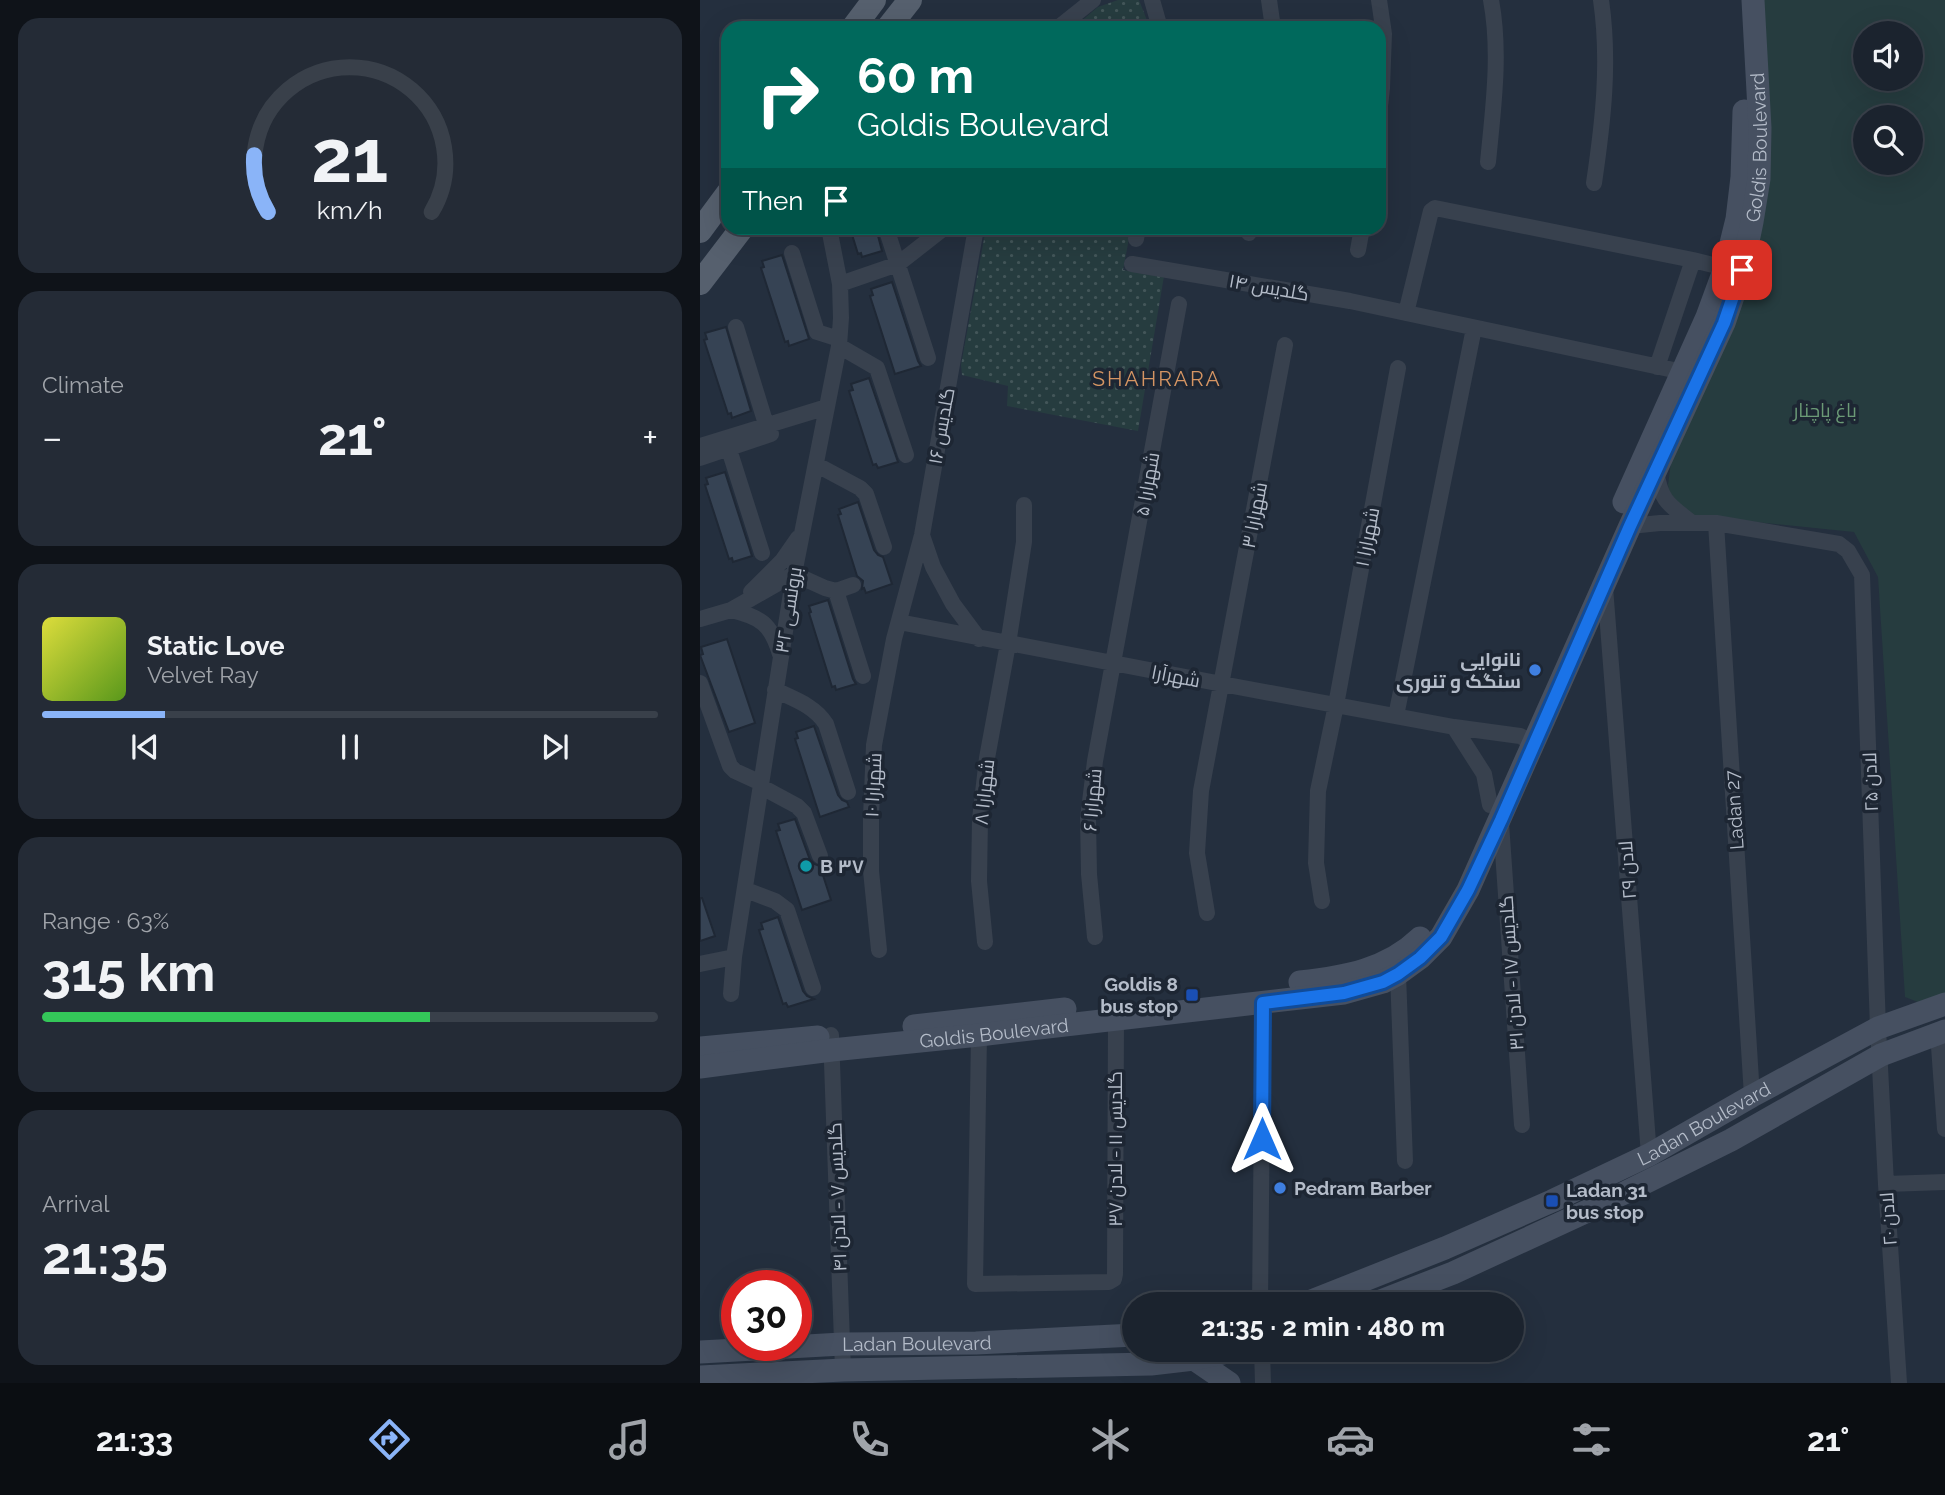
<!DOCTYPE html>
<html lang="en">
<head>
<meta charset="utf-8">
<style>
	body { margin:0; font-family:Raleway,Cairo,sans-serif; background:#242b36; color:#f1f3f6; height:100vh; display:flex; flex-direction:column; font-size:26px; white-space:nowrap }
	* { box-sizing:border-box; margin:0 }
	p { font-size:23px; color:#a0a4aa }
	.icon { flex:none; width:38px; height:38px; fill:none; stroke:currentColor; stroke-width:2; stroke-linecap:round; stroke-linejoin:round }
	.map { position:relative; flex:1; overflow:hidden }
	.details { display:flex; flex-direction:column; gap:18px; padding:18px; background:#0f1319; width:700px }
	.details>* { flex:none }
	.banner { position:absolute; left:21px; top:21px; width:665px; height:214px; border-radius:21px; box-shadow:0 7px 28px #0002,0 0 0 2px #39404a; background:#00695c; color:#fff; overflow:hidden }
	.buttons { position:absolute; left:1153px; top:21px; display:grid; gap:14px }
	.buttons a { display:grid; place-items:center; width:70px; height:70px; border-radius:50%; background:#1b232e; box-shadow:0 7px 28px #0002,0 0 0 2px #39404a; font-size:35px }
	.speed { position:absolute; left:21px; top:1270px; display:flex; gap:14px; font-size:35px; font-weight:700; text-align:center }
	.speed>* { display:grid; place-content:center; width:91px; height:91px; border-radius:50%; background:#1b232e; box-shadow:0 7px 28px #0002,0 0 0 2px #39404a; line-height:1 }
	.speed .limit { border:10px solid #d22; background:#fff; color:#111 }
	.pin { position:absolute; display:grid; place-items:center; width:60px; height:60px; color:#fff; margin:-30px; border-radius:14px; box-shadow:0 4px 10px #0006 }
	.me { position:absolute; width:77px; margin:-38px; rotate:0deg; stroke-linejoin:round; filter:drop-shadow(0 0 5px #0008) }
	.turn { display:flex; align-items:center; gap:24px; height:147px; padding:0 21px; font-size:32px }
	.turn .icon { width:91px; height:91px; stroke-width:2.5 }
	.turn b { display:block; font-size:49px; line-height:60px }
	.then { display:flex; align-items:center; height:66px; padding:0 21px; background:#0003; gap:14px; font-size:26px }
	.big { font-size:52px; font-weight:700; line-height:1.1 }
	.details .card { flex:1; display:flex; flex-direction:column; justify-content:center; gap:10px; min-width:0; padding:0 24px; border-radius:21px; background:#242b36 }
	.details .dial { align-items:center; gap:0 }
	.dial svg { height:182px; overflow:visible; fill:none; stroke:#39404a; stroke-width:7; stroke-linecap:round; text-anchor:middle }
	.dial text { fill:#f1f3f6; stroke:none }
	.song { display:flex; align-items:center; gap:21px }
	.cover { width:84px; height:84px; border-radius:10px; background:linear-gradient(135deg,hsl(60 70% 55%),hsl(90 70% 35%)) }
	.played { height:7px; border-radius:4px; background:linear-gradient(90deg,#8ab4f8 20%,#39404a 20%) }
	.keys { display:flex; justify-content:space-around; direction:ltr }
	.heat { display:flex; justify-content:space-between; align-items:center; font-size:38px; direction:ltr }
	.charge { height:10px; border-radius:5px; background:linear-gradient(90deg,#34c759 63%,#39404a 0) }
	.trip { position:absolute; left:422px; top:1292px; width:402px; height:70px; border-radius:35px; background:#1b232e; box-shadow:0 7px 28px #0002,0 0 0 2px #39404a; font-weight:700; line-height:70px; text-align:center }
	.tab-bar { display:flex; height:112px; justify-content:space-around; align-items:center; background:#0b0e12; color:#a0a4aa }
	.tab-bar .icon { width:49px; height:49px }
	.tab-bar .current { color:#8ab4f8 }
	.tab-bar b { font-size:32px; color:#f1f3f6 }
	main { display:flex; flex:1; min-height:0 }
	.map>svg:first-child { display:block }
</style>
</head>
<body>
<main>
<section class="details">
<div class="card dial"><svg viewBox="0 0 100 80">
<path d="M14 69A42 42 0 1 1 86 69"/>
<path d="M14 69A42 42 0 0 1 8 44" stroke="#8ab4f8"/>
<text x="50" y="56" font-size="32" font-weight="700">21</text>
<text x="50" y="72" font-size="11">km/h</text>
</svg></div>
<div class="card"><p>Climate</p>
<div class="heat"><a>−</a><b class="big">21°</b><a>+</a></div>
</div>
<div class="card">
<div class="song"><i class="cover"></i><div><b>Static Love</b><p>Velvet Ray</p></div></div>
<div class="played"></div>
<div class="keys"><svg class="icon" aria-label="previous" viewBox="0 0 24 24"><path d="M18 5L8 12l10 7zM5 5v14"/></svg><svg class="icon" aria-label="pause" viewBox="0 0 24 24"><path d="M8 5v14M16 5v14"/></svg><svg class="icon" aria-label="next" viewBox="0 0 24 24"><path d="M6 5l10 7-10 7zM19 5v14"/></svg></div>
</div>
<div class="card"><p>Range · 63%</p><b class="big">315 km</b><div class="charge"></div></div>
<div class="card"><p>Arrival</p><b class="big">21:35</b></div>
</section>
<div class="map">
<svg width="1245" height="1383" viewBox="0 0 1245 1383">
	<defs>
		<pattern id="park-dots" width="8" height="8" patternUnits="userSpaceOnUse" patternTransform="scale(1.75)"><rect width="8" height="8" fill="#263c3f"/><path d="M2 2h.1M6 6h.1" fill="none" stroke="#435659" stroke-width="1.8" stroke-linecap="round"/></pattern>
	</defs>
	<rect width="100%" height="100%" fill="#242f3e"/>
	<path fill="url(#park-dots)" d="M418,0h21l11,28h-77l25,-21z
		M286,228h145l-8,42 41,6 -26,155 -131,-25 1,-20 -46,-11 -1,-10z"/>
	<path fill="#263c3f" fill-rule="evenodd" d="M1063,0h182v999l-17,7 -23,-9 -27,-420 -24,-45 -167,-17 -15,-11 -4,-19 3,-23 61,-133zM1166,33h45v46h-45zM1166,117h45v46h-45z"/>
	<path fill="#364354" stroke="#1f2835" stroke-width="2" d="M150,228h26l6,23 -20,6 -1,-4 -3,1z
		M82,255l27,84 -20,7 -1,-5 -3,1 -24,-74 3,-1 -2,-6z
		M192,282l26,79 3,5 -26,8 -25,-78 3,-1 -2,-6z
		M26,327l25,84 -19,7 -1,-5 -3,1 -24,-74 3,-1 -2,-6z
		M169,378l29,84 -20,6 -2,-4 -3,1 -24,-74 4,-1 -2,-6z
		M25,472l27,84 -19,6 -1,-4 -3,1 -24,-74 3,-1 -2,-6z
		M158,502l16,48 4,5 5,2 9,27 -26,9 -2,-5 -2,1 1,-8 -6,-5 -19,-61 3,-1 -2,-5z
		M128,600l25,79 3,5 -20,6 -1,-4 -3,1 -23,-74 2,-1 -2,-6z
		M27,639l28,84 -26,9 -29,-77 3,-1 -2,-7z
		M114,726l24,69 4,5 5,2 2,5 -29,10 -25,-78 3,-1 -2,-6z
		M95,819l15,41 4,4 6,2 11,34 -29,10 -26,-79 4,-1 -2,-6z
		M0,898h2l13,38 -15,5z
		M78,917l25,74 4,5 7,3 -26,8 -2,-4 -3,1 -24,-74 4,-1 -2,-6z"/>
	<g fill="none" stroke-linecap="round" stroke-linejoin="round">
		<path stroke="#38414e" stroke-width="16" d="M452,0l8,28
			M569,0l4,28
			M358,28l35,-28
			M679,115l3,-27 2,-54 -5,-34
			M788,162c5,-53 13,-109 3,-162
			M894,183c9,-61 16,-121 7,-183
			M186,228l42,130
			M549,233l1,-5
			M436,239l2,-11
			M658,250l4,-22
			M92,253l25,79 22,7
			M432,264l218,37 333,71
			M140,284l58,-20 46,-36
			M706,313l25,-102 4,-3 258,52 32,8
			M36,327l33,107
			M139,346l38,22 29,87
			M957,367l36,-107
			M26,440l36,113
			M0,446l127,-39
			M0,458l71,-24
			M117,465l43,23 6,6 18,53
			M956,471c5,30 12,33 35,51
			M1016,523l36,573
			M930,526l30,-3h56l123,21 9,7 14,24 16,453 8,156 13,199
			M222,535l11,32 20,37 26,35
			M905,587l44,568
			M136,591l27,85
			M51,592l31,-31 16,-23
			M31,610c30,7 40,14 49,44
			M0,619l31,-9 63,-36 31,14 11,3 17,-6
			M199,622l323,62 232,43 66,9 14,7
			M0,683l30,83 5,5 26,12
			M75,690c19,9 40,16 51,34l22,68
			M696,716l78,-388
			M754,727l30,47 6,31
			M60,786l37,20 7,7 16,43
			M801,823l21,302
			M46,890l29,11 12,9 26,78
			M622,901l-6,-38 2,-72 18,-86 62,-337
			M507,913l-10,-60 4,-62 84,-446
			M395,937l-6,-63 -1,-56 7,-57 84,-457
			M285,942l-6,-61 1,-62 7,-61 21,-114 16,-102v-37
			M179,950l-8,-79v-54l3,-72 20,-106 28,-104 54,-307
			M0,964l34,-7
			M698,974l7,187
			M31,994l3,-37 60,-383 45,-228 2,-28 -1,-34 -11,-56
			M1238,1033l7,96
			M131,1035l12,335
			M279,1035l-4,249 134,-2 5,-3 1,-5 1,-255
			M1186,1184l59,-2
			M560,1304l3,-301
			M562,1349l1,34"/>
		<g stroke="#465061" stroke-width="23">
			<path d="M924,502l83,-185 18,-49 12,-49 5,-42 2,-66"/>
			<path d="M600,982c44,-5 87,-12 120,-44"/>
			<path d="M214,1026l151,-17"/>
			<path d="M0,1048l118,-11"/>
			<path id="s1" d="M0,1067l132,-17 147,-15 365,-42 39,-11 15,-8 22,-16 21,-21 27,-47 162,-364 94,-203 18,-53 10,-48 7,-43 1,-51 -7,-128"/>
			<path id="s2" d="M604,1304l141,-56 107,-47 97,-46 103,-59 126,-68 67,-24"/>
			<path d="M673,1304l80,-31 143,-66 135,-67 150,-85 64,-24"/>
			<path id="s3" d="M0,1352l142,-8 134,-1 158,-8"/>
			<path d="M494,1359l35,24"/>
			<path d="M0,1377l143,-7 308,-6 43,-5 48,-10"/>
		</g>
		<path stroke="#56606e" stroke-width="24" d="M153,28l21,-28
			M188,28l22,-28
			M0,231l28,-38
			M0,283l42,-55"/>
	</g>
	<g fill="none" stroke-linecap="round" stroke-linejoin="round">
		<g stroke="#114b97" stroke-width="18">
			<path id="route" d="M562,1139l1,-136 81,-10 39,-11 15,-8 22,-16 21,-21 27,-47 33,-70 129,-294 94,-203 18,-53"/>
		</g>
		<use href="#route" stroke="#1a73e8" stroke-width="12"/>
	</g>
	<g fill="#3f7fe0" stroke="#1d2633" stroke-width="2.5">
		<circle cx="835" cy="670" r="7"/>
		<circle cx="580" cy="1188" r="7"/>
	</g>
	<circle fill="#0f9aa8" stroke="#1d2633" stroke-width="2.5" cx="106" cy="866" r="7"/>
	<g fill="#1a4fb4" stroke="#1d2633" stroke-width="2.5">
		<rect x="485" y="988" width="14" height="14" rx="3.5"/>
		<rect x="845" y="1194" width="14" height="14" rx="3.5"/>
	</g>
	<g text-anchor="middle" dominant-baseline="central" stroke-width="7" stroke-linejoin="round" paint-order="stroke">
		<g font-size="19" fill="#b4bcc9" stroke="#1d2633">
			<text stroke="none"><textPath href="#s1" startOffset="1619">Goldis Boulevard</textPath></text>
			<text transform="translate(569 287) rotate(10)">گلدیس ۱۴</text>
			<text transform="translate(241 426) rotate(-80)">گلدیس ۱۶</text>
			<text transform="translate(447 484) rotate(-80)">شهرارا ۵</text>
			<text transform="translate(554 515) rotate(-79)">شهرارا ۳</text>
			<text transform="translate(667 537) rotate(-79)">شهرارا ۱</text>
			<text transform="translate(88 610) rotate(-81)">برونسی ۳۲</text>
			<text transform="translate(476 676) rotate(11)">شهرآرا</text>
			<text transform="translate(1170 782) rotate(-92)">لادن ۲۵</text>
			<text transform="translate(173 785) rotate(-87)">شهرارا ۱۰</text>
			<text transform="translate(284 792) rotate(-84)">شهرارا ۸</text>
			<text transform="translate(392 800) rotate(-85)">شهرارا ۶</text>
			<text transform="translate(1034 810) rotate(-94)">Ladan 27</text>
			<text transform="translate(927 870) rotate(-94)">لادن ۲۹</text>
			<text transform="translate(811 973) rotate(-94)">گلدیس ۱۷ - لادن ۳۱</text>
			<text stroke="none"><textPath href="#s1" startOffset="296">Goldis Boulevard</textPath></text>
			<text stroke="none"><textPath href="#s2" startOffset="439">Ladan Boulevard</textPath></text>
			<text transform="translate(415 1149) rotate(-90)">گلدیس ۱۱ - لادن ۳۷</text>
			<text transform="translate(137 1197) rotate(-92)">گلدیس ۷ - لادن ۴۱</text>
			<text transform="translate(1188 1219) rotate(-94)">لادن ۲۰</text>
			<text stroke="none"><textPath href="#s3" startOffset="217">Ladan Boulevard</textPath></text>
		</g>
		<g font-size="19" fill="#6b9a76" stroke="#1d2633">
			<text x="1125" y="410">باغ پاچنار</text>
		</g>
		<g font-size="19" font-weight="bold" fill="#b4bcc9" stroke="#1d2633" text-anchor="start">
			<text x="821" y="659" text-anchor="end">نانوایی<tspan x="821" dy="22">سنگک و تنوری</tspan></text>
			<text x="120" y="866">B ۳۷</text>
			<text x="478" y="984" text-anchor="end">Goldis 8<tspan x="478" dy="22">bus stop</tspan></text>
			<text x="594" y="1188">Pedram Barber</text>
			<text x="866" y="1190">Ladan 31<tspan x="866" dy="22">bus stop</tspan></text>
		</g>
		<g font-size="21" letter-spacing="2" fill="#d59563" stroke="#1d2633">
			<text x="457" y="378">SHAHRARA</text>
		</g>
	</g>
</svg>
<div class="buttons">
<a><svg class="icon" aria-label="sound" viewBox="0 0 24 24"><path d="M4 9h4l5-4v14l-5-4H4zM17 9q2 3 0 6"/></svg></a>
<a><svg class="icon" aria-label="search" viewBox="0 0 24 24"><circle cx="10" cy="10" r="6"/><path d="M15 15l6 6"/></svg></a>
</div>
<div class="speed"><div class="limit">30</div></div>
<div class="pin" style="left:1042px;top:270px;background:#d93025"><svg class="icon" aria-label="arrive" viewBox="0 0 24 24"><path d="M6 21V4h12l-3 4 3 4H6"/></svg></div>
<svg class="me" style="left:562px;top:1139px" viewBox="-20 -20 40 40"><path d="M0-17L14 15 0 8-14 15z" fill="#1a73e8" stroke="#fff" stroke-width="4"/></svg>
<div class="trip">21:35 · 2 min · 480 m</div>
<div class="banner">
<div class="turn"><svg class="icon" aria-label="right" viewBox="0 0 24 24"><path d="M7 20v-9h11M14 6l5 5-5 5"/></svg><div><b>60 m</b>Goldis Boulevard</div></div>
<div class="then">Then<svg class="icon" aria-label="arrive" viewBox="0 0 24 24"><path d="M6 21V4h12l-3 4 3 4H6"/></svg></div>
</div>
</div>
</main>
<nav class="tab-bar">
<b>21:33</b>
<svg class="icon current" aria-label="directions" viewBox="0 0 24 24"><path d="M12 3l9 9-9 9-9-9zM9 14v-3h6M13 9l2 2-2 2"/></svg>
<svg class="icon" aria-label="music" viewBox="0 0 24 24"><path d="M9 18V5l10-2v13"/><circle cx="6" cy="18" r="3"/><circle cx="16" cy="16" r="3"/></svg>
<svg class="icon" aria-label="phone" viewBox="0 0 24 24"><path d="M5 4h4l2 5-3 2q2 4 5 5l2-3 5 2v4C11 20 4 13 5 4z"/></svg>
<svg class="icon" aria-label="climate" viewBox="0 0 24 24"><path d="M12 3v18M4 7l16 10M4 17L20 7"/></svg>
<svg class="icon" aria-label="car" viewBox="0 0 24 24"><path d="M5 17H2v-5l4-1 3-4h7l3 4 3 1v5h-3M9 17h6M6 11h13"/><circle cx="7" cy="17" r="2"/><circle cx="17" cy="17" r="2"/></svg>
<svg class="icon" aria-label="filters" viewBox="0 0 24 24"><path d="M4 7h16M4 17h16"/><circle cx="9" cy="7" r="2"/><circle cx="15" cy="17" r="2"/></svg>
<b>21°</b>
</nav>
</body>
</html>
